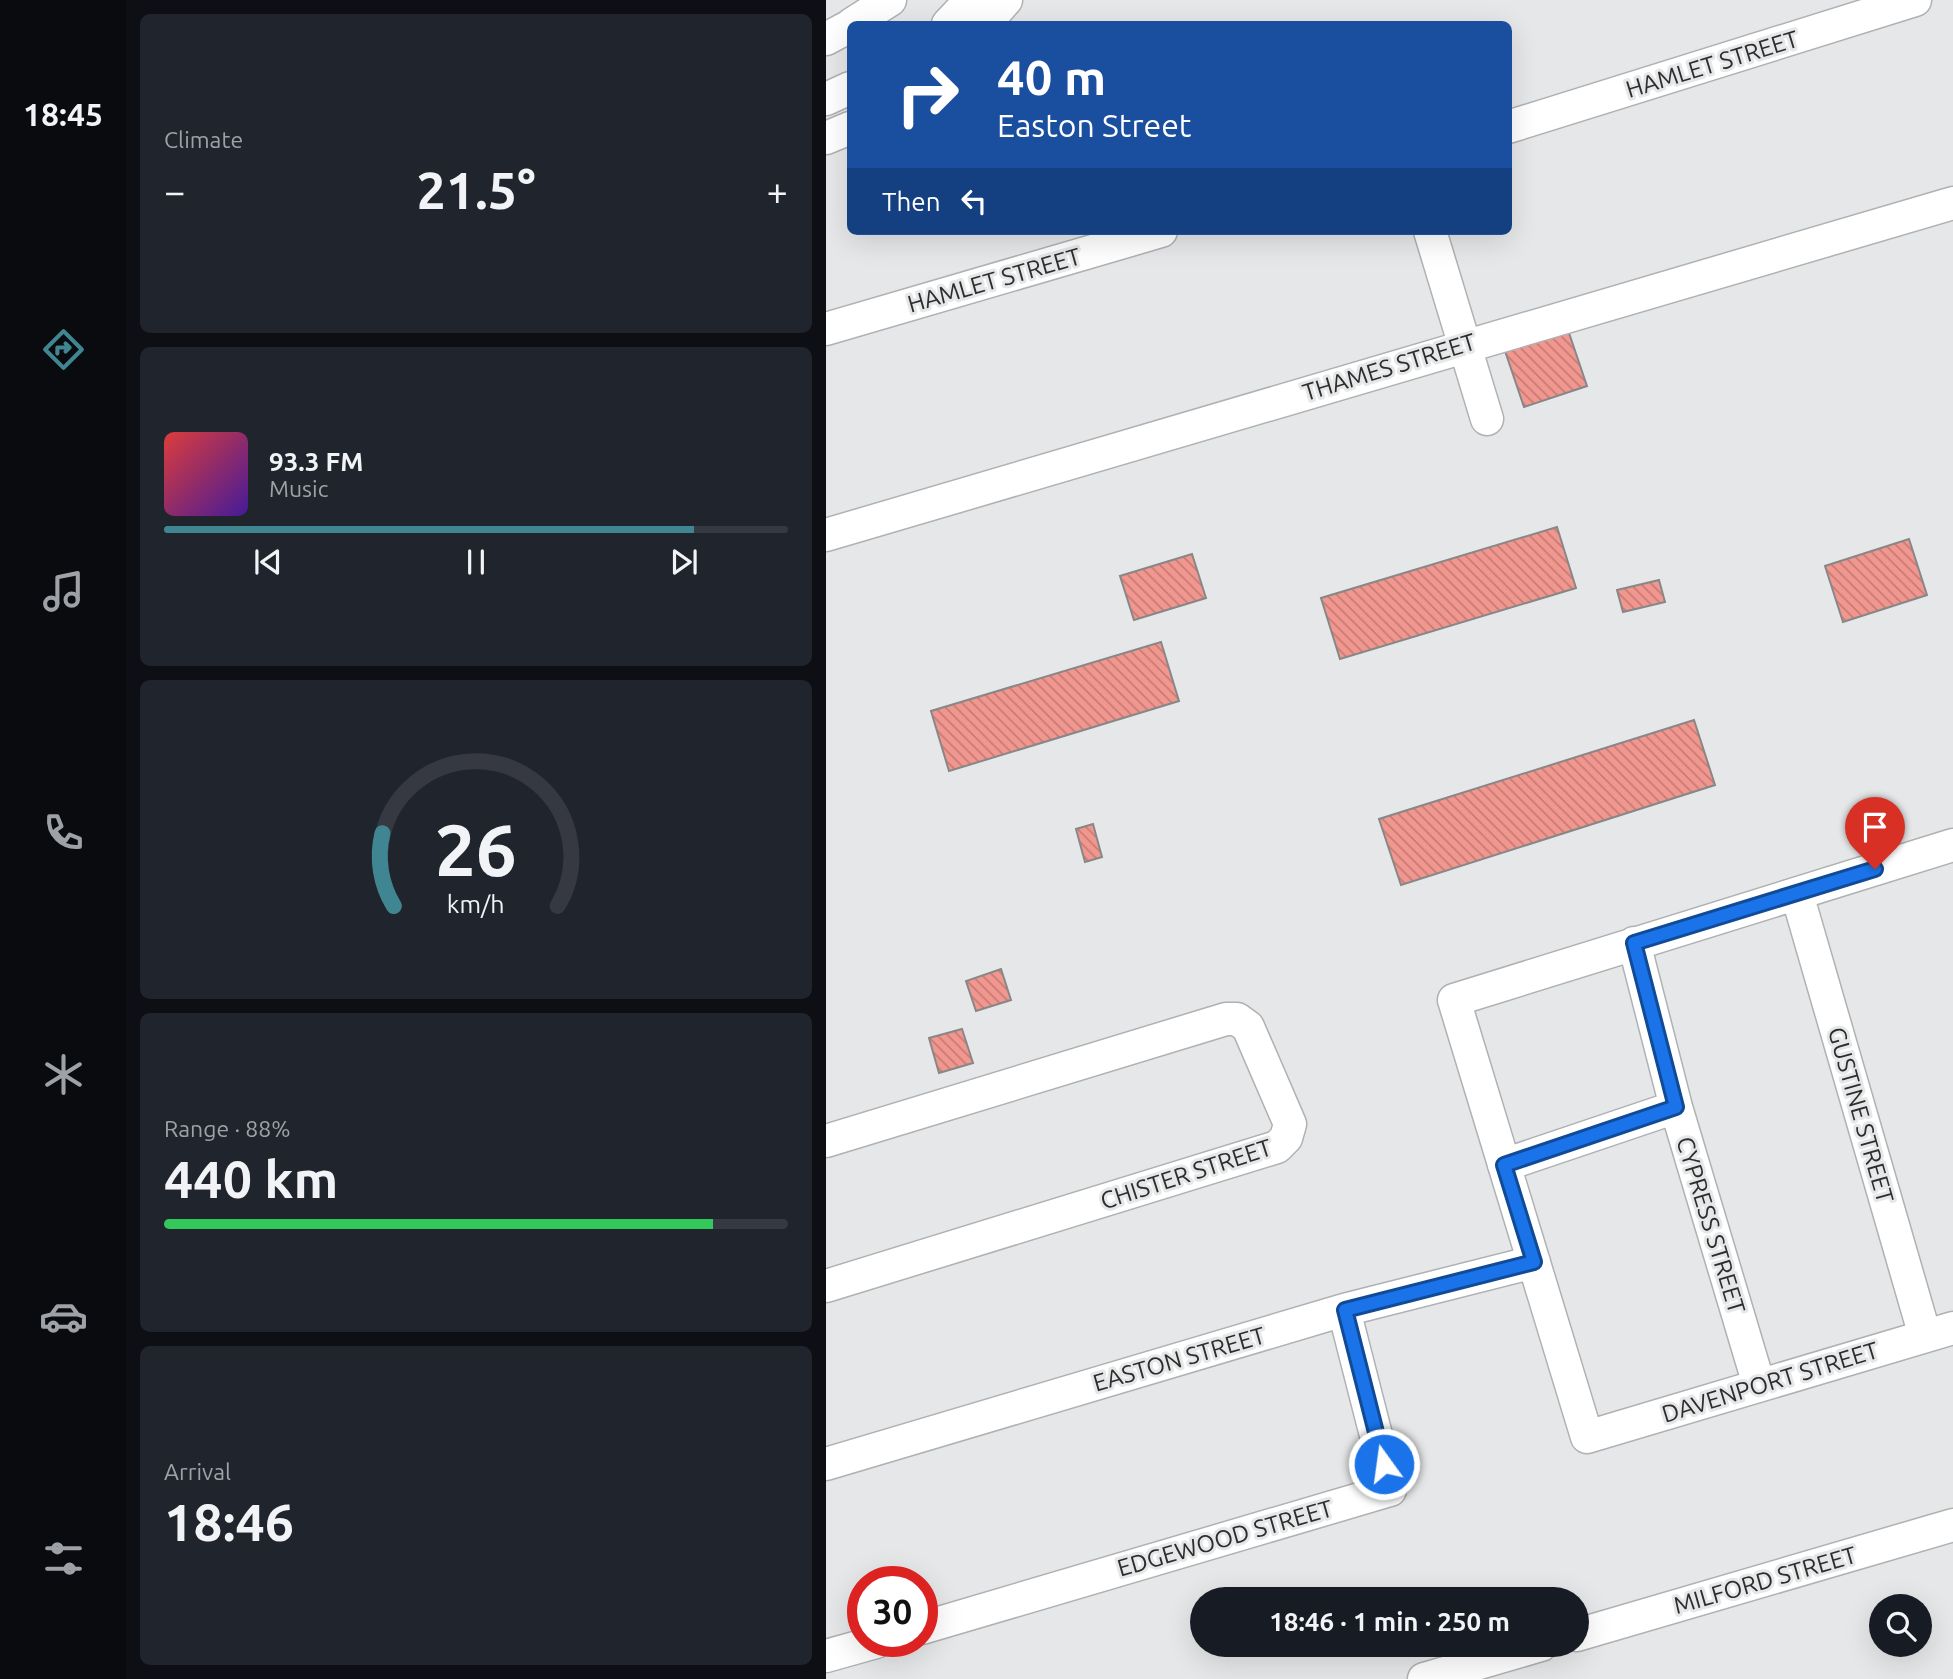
<!DOCTYPE html>
<html lang="en">
<head>
<meta charset="utf-8">
<style>
	body { margin:0; font-family:Ubuntu,sans-serif; background:#20242c; color:#f1f3f6; height:100vh; display:flex; flex-direction:column; font-size:26px; white-space:nowrap }
	* { box-sizing:border-box; margin:0 }
	p { font-size:23px; color:#9ea1a6 }
	.icon { flex:none; width:38px; height:38px; fill:none; stroke:currentColor; stroke-width:2; stroke-linecap:round; stroke-linejoin:round }
	.map { position:relative; flex:1; overflow:hidden }
	.panel { display:flex; flex-direction:column; gap:14px; padding:14px; background:#0d0f14; width:700px }
	.panel>* { flex:none }
	.top-card { position:absolute; left:21px; top:21px; width:665px; height:214px; border-radius:10px; box-shadow:0 7px 28px #0002; background:#1a4fa0; color:#fff; overflow:hidden }
	.tools { position:absolute; left:1043px; top:1594px; display:grid; gap:14px }
	.tools a { display:grid; place-items:center; width:63px; height:63px; border-radius:50%; background:#171b24; box-shadow:0 7px 28px #0002; font-size:35px }
	.speed { position:absolute; left:21px; top:1566px; display:flex; gap:14px; font-size:35px; font-weight:700; text-align:center }
	.speed>* { display:grid; place-content:center; width:91px; height:91px; border-radius:50%; background:#171b24; box-shadow:0 7px 28px #0002; line-height:1 }
	.speed .limit { border:10px solid #d22; background:#fff; color:#111 }
	.pin { position:absolute; display:grid; place-items:center; width:60px; height:60px; color:#fff; margin:-72px -30px; border-radius:50% 50% 50% 0; rotate:-45deg; box-shadow:0 0 7px #0007 }
	.pin .icon { rotate:45deg }
	.me { position:absolute; width:77px; margin:-38px; rotate:346deg; stroke-linejoin:round; filter:drop-shadow(0 0 5px #0008) }
	.turn { display:flex; align-items:center; gap:24px; height:147px; padding:0 35px; font-size:32px }
	.turn .icon { width:91px; height:91px; stroke-width:2.5 }
	.turn b { display:block; font-size:49px; line-height:60px }
	.then { display:flex; align-items:center; height:66px; padding:0 35px; background:#0003; gap:14px; font-size:26px }
	.big { font-size:52px; font-weight:700; line-height:1.1 }
	.panel .card { flex:1; display:flex; flex-direction:column; justify-content:center; gap:10px; min-width:0; padding:0 24px; border-radius:10px; background:#20242c }
	.panel .dial { align-items:center; gap:0 }
	.dial svg { height:182px; overflow:visible; fill:none; stroke:#363941; stroke-width:7; stroke-linecap:round; text-anchor:middle }
	.dial text { fill:#f1f3f6; stroke:none }
	.song { display:flex; align-items:center; gap:21px }
	.cover { width:84px; height:84px; border-radius:10px; background:linear-gradient(135deg,hsl(0 70% 55%),hsl(260 70% 35%)) }
	.played { height:7px; border-radius:4px; background:linear-gradient(90deg,#408692 85%,#363941 85%) }
	.keys { display:flex; justify-content:space-around; direction:ltr }
	.heat { display:flex; justify-content:space-between; align-items:center; font-size:38px; direction:ltr }
	.charge { height:10px; border-radius:5px; background:linear-gradient(90deg,#34c759 88%,#363941 0) }
	.trip { position:absolute; left:364px; top:1587px; width:399px; height:70px; border-radius:35px; background:#171b24; box-shadow:0 7px 28px #0002; font-weight:700; line-height:70px; text-align:center }
	main { display:flex; flex:1; min-height:0 }
	.tabs { display:flex; flex-direction:column; width:126px; justify-content:space-around; align-items:center; background:#090b0e; color:#9ea1a6 }
	.tabs .icon { width:49px; height:49px }
	.tabs .selected { color:#408692 }
	.tabs b { font-size:32px; color:#f1f3f6 }
	.map>svg:first-child { display:block }
</style>
</head>
<body>
<main>
<nav class="tabs">
<b>18:45</b>
<svg class="icon selected" aria-label="directions" viewBox="0 0 24 24"><path d="M12 3l9 9-9 9-9-9zM9 14v-3h6M13 9l2 2-2 2"/></svg>
<svg class="icon" aria-label="music" viewBox="0 0 24 24"><path d="M9 18V5l10-2v13"/><circle cx="6" cy="18" r="3"/><circle cx="16" cy="16" r="3"/></svg>
<svg class="icon" aria-label="phone" viewBox="0 0 24 24"><path d="M5 4h4l2 5-3 2q2 4 5 5l2-3 5 2v4C11 20 4 13 5 4z"/></svg>
<svg class="icon" aria-label="climate" viewBox="0 0 24 24"><path d="M12 3v18M4 7l16 10M4 17L20 7"/></svg>
<svg class="icon" aria-label="car" viewBox="0 0 24 24"><path d="M5 17H2v-5l4-1 3-4h7l3 4 3 1v5h-3M9 17h6M6 11h13"/><circle cx="7" cy="17" r="2"/><circle cx="17" cy="17" r="2"/></svg>
<svg class="icon" aria-label="filters" viewBox="0 0 24 24"><path d="M4 7h16M4 17h16"/><circle cx="9" cy="7" r="2"/><circle cx="15" cy="17" r="2"/></svg>
</nav>
<section class="panel">
<div class="card"><p>Climate</p>
<div class="heat"><a>−</a><b class="big">21.5°</b><a>+</a></div>
</div>
<div class="card">
<div class="song"><i class="cover"></i><div><b>93.3 FM</b><p>Music</p></div></div>
<div class="played"></div>
<div class="keys"><svg class="icon" aria-label="previous" viewBox="0 0 24 24"><path d="M18 5L8 12l10 7zM5 5v14"/></svg><svg class="icon" aria-label="pause" viewBox="0 0 24 24"><path d="M8 5v14M16 5v14"/></svg><svg class="icon" aria-label="next" viewBox="0 0 24 24"><path d="M6 5l10 7-10 7zM19 5v14"/></svg></div>
</div>
<div class="card dial"><svg viewBox="0 0 100 80">
<path d="M14 69A42 42 0 1 1 86 69"/>
<path d="M14 69A42 42 0 0 1 9 37" stroke="#408692"/>
<text x="50" y="56" font-size="32" font-weight="700">26</text>
<text x="50" y="72" font-size="11">km/h</text>
</svg></div>
<div class="card"><p>Range · 88%</p><b class="big">440 km</b><div class="charge"></div></div>
<div class="card"><p>Arrival</p><b class="big">18:46</b></div>
</section>
<div class="map">
<svg width="1127" height="1679" viewBox="0 0 1127 1679">
	<defs>
		<pattern id="building-back-hatch" width="6" height="6" patternUnits="userSpaceOnUse" patternTransform="scale(1.75)"><rect width="6" height="6" fill="#f2978f"/><path d="M-1 5l2 2M0 0l6 6M5-1l2 2" fill="none" stroke="#c47c75"/></pattern>
	</defs>
	<rect width="100%" height="100%" fill="#e6e7e8"/>
	<path fill="url(#building-back-hatch)" stroke="#888787" stroke-width="2" d="M742,330l19,56 -63,21 -19,-56z
		M731,527l19,61 -236,71 -19,-61z
		M1083,539l18,56 -84,27 -18,-56z
		M366,554l14,44 -72,22 -14,-44z
		M833,580l6,22 -42,10 -6,-22z
		M335,642l18,59 -230,70 -18,-60z
		M868,720l21,65 -314,100 -22,-66z
		M267,824l9,33 -17,5 -9,-33z
		M175,969l10,31 -35,11 -10,-30z
		M136,1029l11,34 -34,10 -10,-35z"/>
	<g fill="none" stroke-linecap="round" stroke-linejoin="round">
		<g stroke="#b0b1b2" stroke-width="35">
			<path id="minor" d="M26,24l38,-24
				M122,24l23,-24
				M159,24l21,-24
				M0,39l24,-13
				M0,99l24,-11
				M682,127l407,-127
				M0,138l24,-10
				M604,231l57,188
				M0,329l335,-98
				M0,535l1127,-332
				M1127,845l-499,155 133,437 366,-109
				M971,894l128,442
				M808,943l42,164 83,278
				M0,1141l400,-122h11l11,8 42,97 -4,14 -9,9 -451,139
				M678,1165l172,-58
				M0,1464l518,-154 190,-48
				M96,1628l468,-138 -46,-180
				M751,1635l376,-110
				M0,1656l50,-14
				M598,1679l117,-34"/>
		</g>
		<use href="#minor" stroke="#fff" stroke-width="32"/>
	</g>
	<g fill="none" stroke-linecap="round" stroke-linejoin="round">
		<g stroke="#114b97" stroke-width="18">
			<path id="route" d="M558,1464l-39,-154 189,-48 -30,-97 172,-58 -42,-164 241,-74"/>
		</g>
		<use href="#route" stroke="#1a73e8" stroke-width="12"/>
	</g>
	<g text-anchor="middle" dominant-baseline="central" stroke-width="6" stroke-linejoin="round" paint-order="stroke">
		<g font-size="24" fill="#2d2d2d" stroke="#e6e7e8">
			<text transform="translate(886 64) rotate(-17)">HAMLET STREET</text>
			<text transform="translate(168 280) rotate(-16)">HAMLET STREET</text>
			<text transform="translate(563 367) rotate(-17)">THAMES STREET</text>
			<text transform="translate(1035 1115) rotate(74)">GUSTINE STREET</text>
			<text transform="translate(360 1174) rotate(-18)">CHISTER STREET</text>
			<text transform="translate(885 1225) rotate(73)">CYPRESS STREET</text>
			<text transform="translate(353 1359) rotate(-16)">EASTON STREET</text>
			<text transform="translate(944 1382) rotate(-17)">DAVENPORT STREET</text>
			<text transform="translate(399 1538) rotate(-16)">EDGEWOOD STREET</text>
			<text transform="translate(939 1580) rotate(-16)">MILFORD STREET</text>
		</g>
	</g>
</svg>
<div class="tools">
<a><svg class="icon" aria-label="search" viewBox="0 0 24 24"><circle cx="10" cy="10" r="6"/><path d="M15 15l6 6"/></svg></a>
</div>
<div class="speed"><div class="limit">30</div></div>
<div class="pin" style="left:1049px;top:869px;background:#d93025"><svg class="icon" aria-label="arrive" viewBox="0 0 24 24"><path d="M6 21V4h12l-3 4 3 4H6"/></svg></div>
<svg class="me" style="left:558px;top:1464px" viewBox="-20 -20 40 40"><circle r="17" fill="#1a73e8" stroke="#fff" stroke-width="3"/><path d="M0-11L8 9 0 5-8 9z" fill="#fff"/></svg>
<div class="trip">18:46 · 1 min · 250 m</div>
<div class="top-card">
<div class="turn"><svg class="icon" aria-label="right" viewBox="0 0 24 24"><path d="M7 20v-9h11M14 6l5 5-5 5"/></svg><div><b>40 m</b>Easton Street</div></div>
<div class="then">Then<svg class="icon" aria-label="left" viewBox="0 0 24 24"><path d="M17 20v-9H6M10 6l-5 5 5 5"/></svg></div>
</div>
</div>
</main>
</body>
</html>
